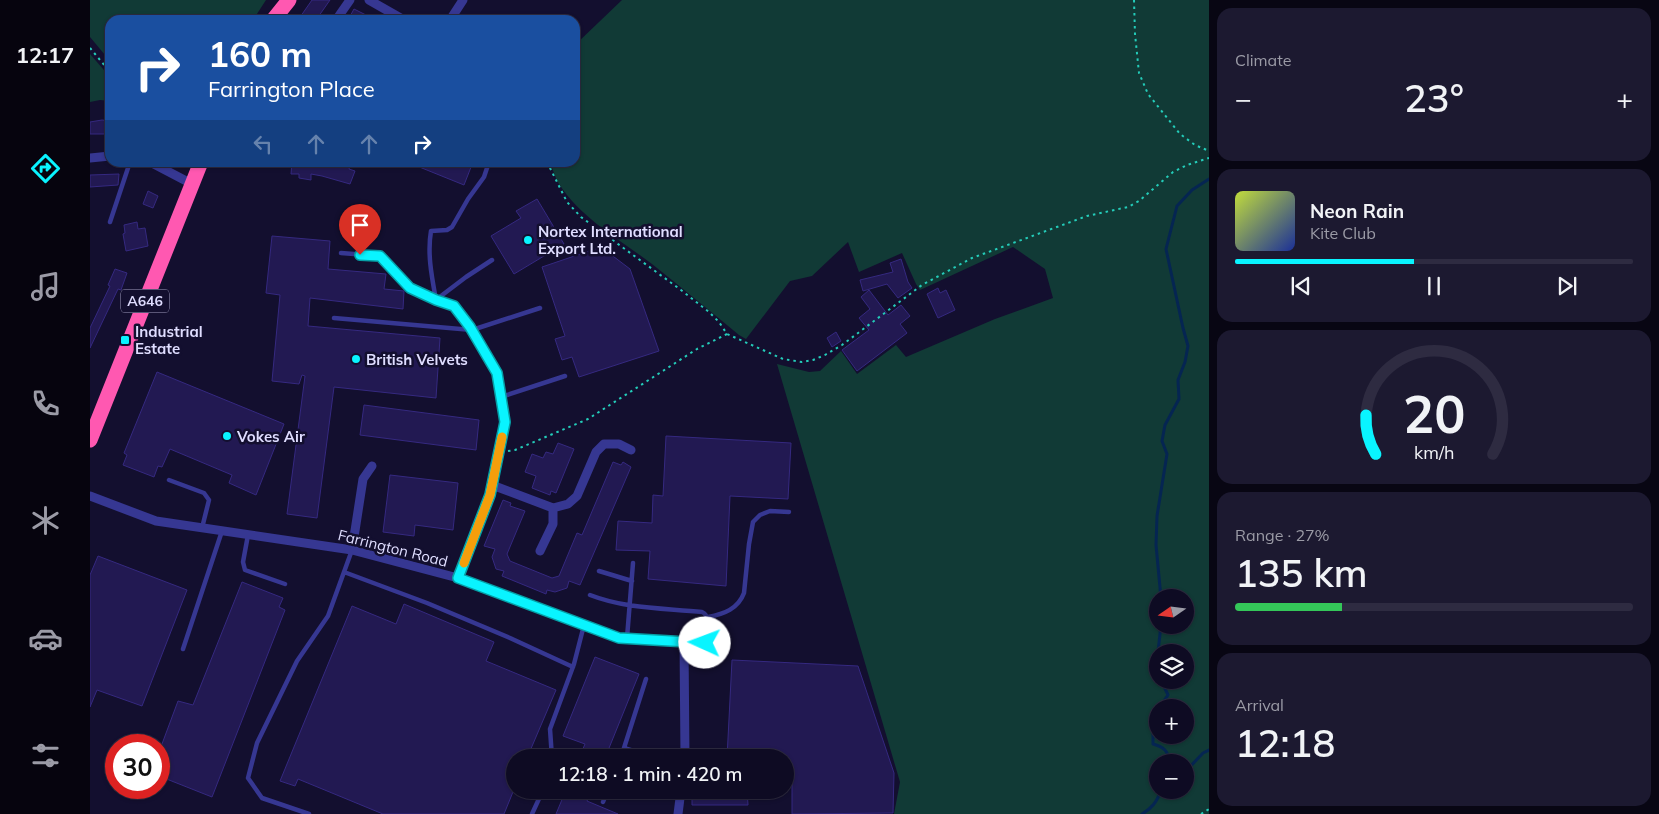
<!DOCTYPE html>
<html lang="en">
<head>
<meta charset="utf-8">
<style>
	body { margin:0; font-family:Mulish,sans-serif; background:#1c1930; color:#f1f3f6; height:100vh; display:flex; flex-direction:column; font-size:19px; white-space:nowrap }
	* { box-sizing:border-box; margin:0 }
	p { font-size:16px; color:#9b9ba6 }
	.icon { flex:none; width:28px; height:28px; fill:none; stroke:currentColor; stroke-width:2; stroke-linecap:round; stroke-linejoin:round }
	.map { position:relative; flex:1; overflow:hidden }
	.sheet { display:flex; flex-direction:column; gap:8px; padding:8px; background:#080613; width:450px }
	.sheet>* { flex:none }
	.top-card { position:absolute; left:15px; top:15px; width:475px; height:152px; border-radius:15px; box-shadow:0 1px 4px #0004,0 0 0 1px #2e2b41; background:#1a4fa0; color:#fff; overflow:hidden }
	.needle { width:32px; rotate:256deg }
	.buttons { position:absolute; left:1059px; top:589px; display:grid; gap:10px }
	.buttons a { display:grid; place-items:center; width:45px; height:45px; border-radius:50%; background:#0e0b23; box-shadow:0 1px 4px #0004,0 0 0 1px #2e2b41; font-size:25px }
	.speed { position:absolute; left:15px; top:734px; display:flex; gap:10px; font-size:25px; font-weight:700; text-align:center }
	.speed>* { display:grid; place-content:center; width:65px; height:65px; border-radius:50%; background:#0e0b23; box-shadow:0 1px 4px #0004,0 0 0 1px #2e2b41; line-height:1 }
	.speed .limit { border:8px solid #d22; background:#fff; color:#111 }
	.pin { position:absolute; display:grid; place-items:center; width:42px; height:42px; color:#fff; margin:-51px -21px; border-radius:50% 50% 50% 0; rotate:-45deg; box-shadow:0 0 5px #0007 }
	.pin .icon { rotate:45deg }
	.me { position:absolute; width:55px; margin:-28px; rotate:272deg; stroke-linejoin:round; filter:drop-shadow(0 0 4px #0008) }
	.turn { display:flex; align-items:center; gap:18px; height:105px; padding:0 20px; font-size:22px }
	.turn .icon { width:65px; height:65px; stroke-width:2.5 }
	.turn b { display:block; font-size:35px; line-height:42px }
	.lanes { display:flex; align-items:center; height:48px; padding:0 20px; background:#0003; justify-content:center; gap:25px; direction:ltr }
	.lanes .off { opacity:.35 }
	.big { font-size:38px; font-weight:600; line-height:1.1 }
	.sheet .tile { flex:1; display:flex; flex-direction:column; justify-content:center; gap:8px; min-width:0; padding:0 18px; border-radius:15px; background:#1c1930 }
	.sheet .dial { align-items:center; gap:0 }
	.dial svg { height:130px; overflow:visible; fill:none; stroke:#2e2b41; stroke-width:7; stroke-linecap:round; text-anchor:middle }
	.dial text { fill:#f1f3f6; stroke:none }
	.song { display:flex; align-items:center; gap:15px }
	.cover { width:60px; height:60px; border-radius:8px; background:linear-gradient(135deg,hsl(70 70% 55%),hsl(230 70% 35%)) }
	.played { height:5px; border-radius:2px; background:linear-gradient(90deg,#09f4ff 45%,#2e2b41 45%) }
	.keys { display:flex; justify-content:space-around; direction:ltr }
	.heat { display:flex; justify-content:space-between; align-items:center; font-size:28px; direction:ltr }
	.charge { height:8px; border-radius:4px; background:linear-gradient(90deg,#34c759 27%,#2e2b41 0) }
	.trip { position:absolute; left:416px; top:749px; width:288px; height:50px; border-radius:25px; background:#0e0b23; box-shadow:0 1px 4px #0004,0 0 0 1px #2e2b41; font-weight:600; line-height:50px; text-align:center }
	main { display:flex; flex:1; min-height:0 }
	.menu { display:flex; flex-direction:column; width:90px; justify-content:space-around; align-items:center; background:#06040e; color:#9b9ba6 }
	.menu .icon { width:35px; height:35px }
	.menu .on { color:#09f4ff }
	.menu b { font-size:22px; color:#f1f3f6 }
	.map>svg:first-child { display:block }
</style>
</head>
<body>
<main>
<nav class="menu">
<b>12:17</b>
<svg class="icon on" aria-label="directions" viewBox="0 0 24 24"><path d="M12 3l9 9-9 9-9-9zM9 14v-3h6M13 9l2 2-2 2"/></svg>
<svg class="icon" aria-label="music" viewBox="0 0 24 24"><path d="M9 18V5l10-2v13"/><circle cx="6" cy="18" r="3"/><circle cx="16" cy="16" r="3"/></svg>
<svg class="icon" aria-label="phone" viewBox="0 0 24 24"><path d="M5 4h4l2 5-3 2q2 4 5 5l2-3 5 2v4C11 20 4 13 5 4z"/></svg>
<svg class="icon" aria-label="climate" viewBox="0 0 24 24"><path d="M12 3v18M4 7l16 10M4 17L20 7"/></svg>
<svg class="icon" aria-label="car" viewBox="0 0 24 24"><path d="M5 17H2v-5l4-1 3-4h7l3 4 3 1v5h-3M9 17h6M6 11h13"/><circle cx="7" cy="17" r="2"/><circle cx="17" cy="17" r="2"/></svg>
<svg class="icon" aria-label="filters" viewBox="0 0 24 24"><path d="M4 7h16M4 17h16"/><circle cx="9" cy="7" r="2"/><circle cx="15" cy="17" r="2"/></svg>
</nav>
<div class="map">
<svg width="1119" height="814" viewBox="0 0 1119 814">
	<rect width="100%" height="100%" fill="#130f2f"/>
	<path fill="#113a36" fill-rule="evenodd" d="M0,0h176l-13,20h-143v41l-20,-24z
		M532,0h587v814h-315l6,-32 -123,-418 32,8 11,-1 21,-20 16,23 39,-29 10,12 89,-38 58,-21 -8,-29 -32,-22 -93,43 -4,-6 -14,-31 -43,19 -11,-30 -36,34 -22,5 -44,58 -7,-4c-29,-24 -58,-48 -87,-71 -33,-25 -70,-45 -93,-80 -4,-6 -6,-15 -9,-21l25,-1v-117zM1068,598h27v27h-27zM1068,652h27v28h-27zM1068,708h27v27h-27zM1068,762h27v28h-27z
		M0,54l20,23v24l-10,-1 -10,2z"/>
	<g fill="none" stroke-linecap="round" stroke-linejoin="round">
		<path stroke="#052552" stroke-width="3" d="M1071,598l-5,-53 1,-29 10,-62 -5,-13 3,-16 14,-26 -1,-19 7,-18 3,-16 -5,-18 -17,-79 11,-43 15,-16 17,-11
			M1068,652l3,-27
			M1071,680l7,15 -7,10v3
			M1068,720l-5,7v17c11,3 15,7 17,18
			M1095,772l18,-19 6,-3
			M1052,814c10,-6 15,-12 19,-24"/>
	</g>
	<path fill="#221952" stroke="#352980" d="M222,0h18l-14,20h-18z
		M264,9l22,11h-28z
		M12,120l8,1v13h-20v-12z
		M202,162h59l-2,7 6,2 -5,13 -28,-8 -11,-2v6l-12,-2v-4h-8z
		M317,162h66l-9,23z
		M29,174l-1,11 -28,2v-12z
		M58,191l10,5 -5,12 -10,-4z
		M447,199l27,45 -50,30 -23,-38 30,-18 -5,-7z
		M47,222l1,7 7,-1 3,18 -22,5 -3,-17 2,-1 -1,-8z
		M182,236l58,5 -2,28 58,5 -2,15 20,2 -1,18 -93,-11 -2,28 132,12 -4,60 -102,-11 -17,131 -30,-4 18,-138 -3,-1 -3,9 -27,-3 8,-86 -14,-2z
		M511,247l29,22 29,82 -80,26 -7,-20 -10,3 -7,-21 10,-3 -23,-69z
		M811,259l7,23 4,6 -14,10 -11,-14 -24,7 -3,-11 33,-8 -3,-9z
		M25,269l12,4 -6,17 -3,-1 -28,59v-20l20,-42 -2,-1z
		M848,288l2,5 6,-3 9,20 -17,8 -11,-24z
		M779,290l19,25 13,-10 9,11 -10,8 7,9 -50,38 -15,-21 27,-20 -10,-12 11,-9 -9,-12z
		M746,332l5,9 -9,6 -5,-9z
		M67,372l127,52 -28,71 -27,-12 3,-8 -62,-26 -8,18 -4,-1 -4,11 -31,-12 4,-10 -3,-2z
		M274,405l115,15 -3,30 -116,-15z
		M576,436l125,7 -3,56 -58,-3 -4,90 -78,-7 2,-28 -34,-1 2,-29 34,2 1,-28 10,1z
		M468,443l16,6 -18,44 -5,-2 -1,4 -18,-7 4,-12 -11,-4 7,-18 11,4 3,-6 7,2z
		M523,462l8,3 2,-3 8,5 -51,118 -11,-4 -2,7 -12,4 -8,-2 -1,4 -44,-18 2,-5 -8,-2 -4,-12 3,-8 -11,-3 19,-46 8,3 -1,3 15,5 -18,43 3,7 42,17 7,-2 18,-43 5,2z
		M300,475l68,8 -5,47 -38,-5 -1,11 -31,-4z
		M8,556l89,34 -45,116 -45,-16 -7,17v-132z
		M152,582l41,16 -4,9 6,3 -73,187 -53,-21v-24l19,-51 15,4z
		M314,604l90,38 -8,19 70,29 -29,68h-12v29l-11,27h-121l-85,-35 -3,7 -15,-5 72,-175 44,18z
		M505,657l44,17 -34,84h-26l6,-14 -22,-8z
		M642,660l126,6 36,107 -1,40 -101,1v-46h-7v-10h-58z
		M476,790h26l-5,11 31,13h-62z
		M602,790h55l1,15h-56z"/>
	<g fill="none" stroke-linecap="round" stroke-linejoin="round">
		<path stroke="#24ccb9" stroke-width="2" stroke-dasharray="2.5 4" stroke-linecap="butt" d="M1044,0l1,34 4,39 9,21 32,40 15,11 14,6
			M0,48l20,24
			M457,162l20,40 14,15 100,73 28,22 10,10 8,12 56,25 19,3 11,-2 12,-5 17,-10 80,-60 50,-27 115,-42 41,-9 11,-6 34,-29 14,-7 22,-7
			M418,451l7,-1 73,-31 109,-70 30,-15
			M1111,814l8,-5"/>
		<path stroke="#363792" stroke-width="4.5" d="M20,222l20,-60
			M251,253l39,3 30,32 26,12
			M347,299l29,-22 26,-17
			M346,300c-4,-22 -9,-46 -5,-69l16,-1 5,-3 16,-28 16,-22 5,-15
			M244,318l138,12 68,-22
			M411,397l64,-21
			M79,480l35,13 5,7 -7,28
			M158,535l-5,27 2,8 40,14
			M509,571l33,10
			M254,572l83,31 83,35 63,29
			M500,595c36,14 73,13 112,17 10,4 4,21 3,31
			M618,617c16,-3 30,-8 36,-24l5,-49 4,-22 7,-7 10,-4 19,1
			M537,638l6,-75
			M93,649l39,-118
			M534,748l22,-69
			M462,758l-2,-29 24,-65 10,-39
			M530,758l4,-10 32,10
			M513,802l5,-12
			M219,814l-47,-16 -14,-20 9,-35 40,-82 31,-45 24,-66
			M442,814l11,-24"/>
		<path stroke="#363792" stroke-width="9" d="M279,0l35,20
			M246,20l14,-20
			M360,20l13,-20
			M0,158l20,-2
			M60,162l42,22
			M346,300l18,6 16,21 27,46 8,49 -15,73 -32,83
			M402,485l61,23 15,-4 9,-8 19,-44 8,-8h15l12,6
			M0,496l66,25 196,29 106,28 161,60 90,5
			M262,550l11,-71 9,-13
			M450,551l13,-27v-16
			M594,642l1,116
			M588,814l3,-24"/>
		<path stroke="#ff58b1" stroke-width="15" d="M183,20l16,-20
			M0,440l111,-278"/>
	</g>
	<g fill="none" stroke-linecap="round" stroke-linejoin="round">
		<g stroke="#069fa6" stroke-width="12">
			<path id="route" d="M270,255l20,1 30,32 26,12 18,6 16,21 27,46 8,49 -15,73 -32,83 161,60 86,5"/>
		</g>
		<use href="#route" stroke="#09f4ff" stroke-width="9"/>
		<path stroke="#f59e0b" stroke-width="9" d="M374,563l26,-68 12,-58"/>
	</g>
	<g fill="#09f4ff" stroke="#130f2f" stroke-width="2">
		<circle cx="438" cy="240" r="5"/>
		<rect x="30" y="335" width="10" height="10" rx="2.5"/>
		<circle cx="266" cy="359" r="5"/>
		<circle cx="137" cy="436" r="5"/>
	</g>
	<g text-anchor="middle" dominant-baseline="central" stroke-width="5" stroke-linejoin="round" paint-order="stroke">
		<rect fill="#130f2f" stroke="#a29fc1" stroke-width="1" x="31" y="289.5" width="48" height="23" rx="4"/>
		<g font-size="14" font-weight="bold" fill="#dfddff">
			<text x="55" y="301">A646</text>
		</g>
		<g font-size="15" font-weight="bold" fill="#dfddff" stroke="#130f2f" text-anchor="start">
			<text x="448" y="231">Nortex International<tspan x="448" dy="17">Export Ltd.</tspan></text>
			<text x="45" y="331">Industrial<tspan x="45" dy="17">Estate</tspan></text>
			<text x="276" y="359">British Velvets</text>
			<text x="147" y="436">Vokes Air</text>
		</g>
		<g font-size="15" fill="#dfddff" stroke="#130f2f">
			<text transform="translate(303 548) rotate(14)">Farrington Road</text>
		</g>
	</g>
</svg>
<div class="buttons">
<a><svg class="needle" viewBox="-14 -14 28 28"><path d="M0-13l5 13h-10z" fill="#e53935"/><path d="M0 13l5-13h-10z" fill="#9b9ba6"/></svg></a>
<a><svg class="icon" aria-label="layers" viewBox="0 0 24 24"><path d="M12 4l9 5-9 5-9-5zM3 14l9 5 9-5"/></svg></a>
<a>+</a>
<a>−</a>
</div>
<div class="speed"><div class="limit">30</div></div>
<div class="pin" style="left:270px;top:255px;background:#d93025"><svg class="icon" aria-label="arrive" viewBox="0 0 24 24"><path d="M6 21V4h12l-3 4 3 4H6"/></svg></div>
<svg class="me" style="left:615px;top:643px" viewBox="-20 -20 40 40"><circle r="19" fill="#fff"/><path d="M0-13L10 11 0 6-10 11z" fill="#09f4ff"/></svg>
<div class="trip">12:18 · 1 min · 420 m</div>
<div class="top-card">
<div class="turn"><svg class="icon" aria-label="right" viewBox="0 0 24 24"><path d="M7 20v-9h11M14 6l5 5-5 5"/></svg><div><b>160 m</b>Farrington Place</div></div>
<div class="lanes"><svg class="icon off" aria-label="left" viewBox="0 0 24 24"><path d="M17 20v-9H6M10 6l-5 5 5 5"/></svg><svg class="icon off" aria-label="ahead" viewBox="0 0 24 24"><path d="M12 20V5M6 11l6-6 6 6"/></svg><svg class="icon off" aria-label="ahead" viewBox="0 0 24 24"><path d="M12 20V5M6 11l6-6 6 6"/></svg><svg class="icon" aria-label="right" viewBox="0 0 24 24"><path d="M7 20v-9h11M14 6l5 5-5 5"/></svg></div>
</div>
</div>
<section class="sheet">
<div class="tile"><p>Climate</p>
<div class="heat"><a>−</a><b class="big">23°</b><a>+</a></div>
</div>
<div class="tile">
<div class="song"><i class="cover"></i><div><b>Neon Rain</b><p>Kite Club</p></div></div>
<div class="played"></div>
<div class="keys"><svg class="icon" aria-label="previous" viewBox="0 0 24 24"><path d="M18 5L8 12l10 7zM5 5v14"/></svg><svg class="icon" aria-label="pause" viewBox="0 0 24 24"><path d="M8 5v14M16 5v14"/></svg><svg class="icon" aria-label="next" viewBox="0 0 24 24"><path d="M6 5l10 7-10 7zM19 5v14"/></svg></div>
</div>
<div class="tile dial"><svg viewBox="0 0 100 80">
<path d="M14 69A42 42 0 1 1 86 69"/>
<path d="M14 69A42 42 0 0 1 8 45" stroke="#09f4ff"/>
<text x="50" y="56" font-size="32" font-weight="700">20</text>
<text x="50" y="72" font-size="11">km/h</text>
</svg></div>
<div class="tile"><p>Range · 27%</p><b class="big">135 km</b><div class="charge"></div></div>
<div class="tile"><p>Arrival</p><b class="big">12:18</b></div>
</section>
</main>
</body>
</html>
